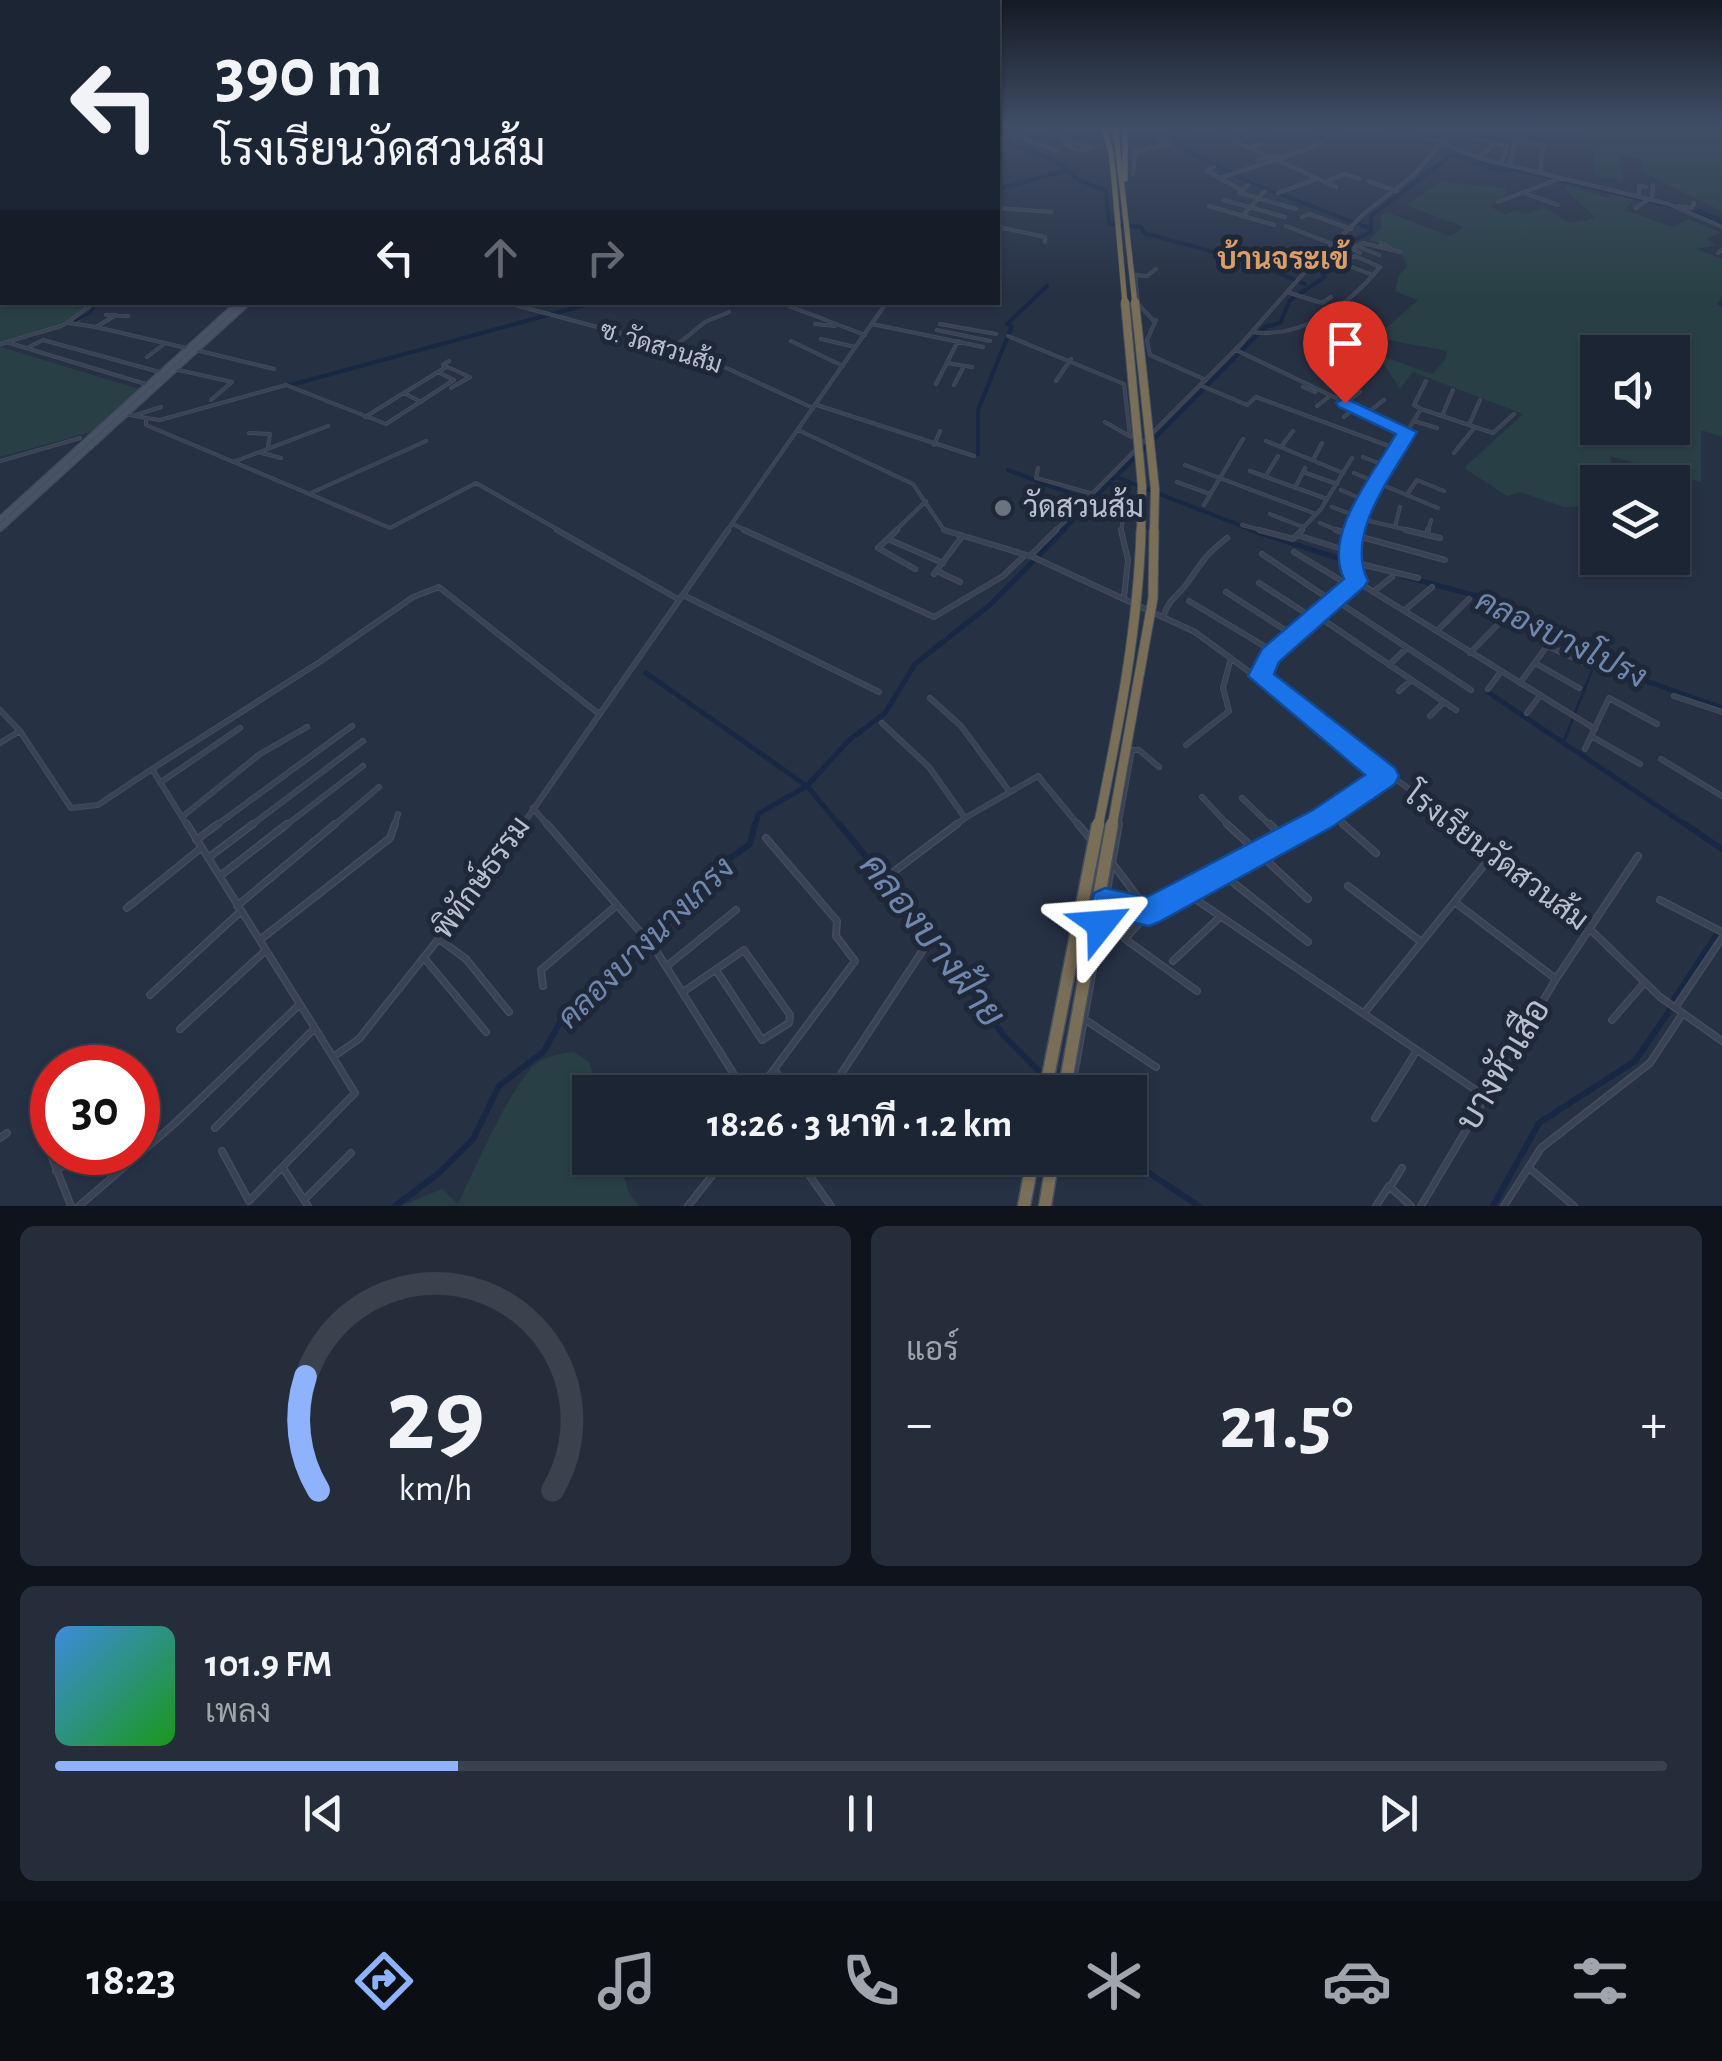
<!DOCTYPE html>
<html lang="th">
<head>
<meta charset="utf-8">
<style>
	body { margin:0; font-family:"Alegreya Sans",Sarabun,sans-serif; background:#252d3b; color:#f1f3f6; height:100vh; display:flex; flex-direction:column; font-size:38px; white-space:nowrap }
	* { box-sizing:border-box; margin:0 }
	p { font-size:32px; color:#a0a5ac }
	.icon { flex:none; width:55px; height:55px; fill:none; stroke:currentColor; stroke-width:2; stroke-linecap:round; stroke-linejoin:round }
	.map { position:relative; height:1206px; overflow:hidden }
	.details { display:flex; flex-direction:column; gap:20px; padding:20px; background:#0f141c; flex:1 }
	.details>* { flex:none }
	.top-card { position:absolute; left:0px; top:0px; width:1000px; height:305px; box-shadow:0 2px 8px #0004,0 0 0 2px #3a424e; background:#1c2533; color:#f1f3f6; overflow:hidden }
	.fabs { position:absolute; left:1580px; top:335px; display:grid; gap:20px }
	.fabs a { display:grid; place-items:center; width:110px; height:110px; border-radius:0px; background:#1c2533; box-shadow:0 2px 8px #0004,0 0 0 2px #3a424e; font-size:50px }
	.speed { position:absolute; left:30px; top:1045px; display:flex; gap:20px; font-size:50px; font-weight:700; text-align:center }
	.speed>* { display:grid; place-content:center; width:130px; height:130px; border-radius:50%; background:#1c2533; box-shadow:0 2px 8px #0004,0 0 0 2px #3a424e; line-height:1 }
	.speed .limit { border:15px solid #d22; background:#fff; color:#111 }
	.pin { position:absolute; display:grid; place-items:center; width:85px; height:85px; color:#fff; margin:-102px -42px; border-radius:50% 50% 50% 0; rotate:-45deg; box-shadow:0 0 10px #0007 }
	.pin .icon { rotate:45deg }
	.me { position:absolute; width:110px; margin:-55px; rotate:62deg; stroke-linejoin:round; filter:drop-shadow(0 0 8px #0008) }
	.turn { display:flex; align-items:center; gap:35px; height:210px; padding:0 50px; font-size:45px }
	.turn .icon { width:130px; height:130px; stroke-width:2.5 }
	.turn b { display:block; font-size:70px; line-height:85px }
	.lanes { display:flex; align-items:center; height:95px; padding:0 50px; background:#0003; justify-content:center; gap:50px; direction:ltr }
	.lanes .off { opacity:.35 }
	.big { font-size:75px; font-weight:700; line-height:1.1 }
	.details .tile { flex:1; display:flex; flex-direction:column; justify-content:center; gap:15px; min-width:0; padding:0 35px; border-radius:15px; background:#252d3b }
	.details .dial { align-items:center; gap:0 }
	.dial svg { height:260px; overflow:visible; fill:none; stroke:#3a424e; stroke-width:7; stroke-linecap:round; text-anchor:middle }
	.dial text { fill:#f1f3f6; stroke:none }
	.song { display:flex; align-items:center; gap:30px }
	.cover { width:120px; height:120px; border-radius:15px; background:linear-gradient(135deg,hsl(210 70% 55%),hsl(120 70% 35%)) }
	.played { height:10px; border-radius:5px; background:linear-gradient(90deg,#8eb2fc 25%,#3a424e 25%) }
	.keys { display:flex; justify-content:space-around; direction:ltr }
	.heat { display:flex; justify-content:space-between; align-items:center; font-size:55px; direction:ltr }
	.details .tiles { flex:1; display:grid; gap:20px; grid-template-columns:1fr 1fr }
	.tile:last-child { grid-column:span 2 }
	.trip { position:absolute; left:572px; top:1075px; width:575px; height:100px; border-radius:0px; background:#1c2533; box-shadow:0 2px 8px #0004,0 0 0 2px #3a424e; font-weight:700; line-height:100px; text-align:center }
	.tab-bar { display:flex; height:160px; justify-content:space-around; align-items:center; background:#0b0f14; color:#a0a5ac }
	.tab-bar .icon { width:70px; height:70px }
	.tab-bar .current { color:#8eb2fc }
	.tab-bar b { font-size:45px; color:#f1f3f6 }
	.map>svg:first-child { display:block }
</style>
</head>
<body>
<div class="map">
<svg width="1722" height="1206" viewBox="0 0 1722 1206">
	<rect width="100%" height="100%" fill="#263144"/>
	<path fill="#284045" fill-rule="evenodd" d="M1552,127h170v84l-81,-39v-13l-21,-3 3,25 -28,-5 -2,-26 -10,-2 3,-12z
		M1440,182l65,6v9l-16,9 17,9 8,-5 11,4 20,-7 24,16 27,-5 -31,-29 3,-3 40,12 4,-5 23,5 -11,12 49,17 15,-8 32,13 -14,7 10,6 -19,4 25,10v37l-5,8 5,3v130l-21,-7v52l-91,-26 6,26h-18l-1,23 -33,2 -44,-15 -13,4 -43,-28 59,-54 -110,-42 -13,17 -22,-34 54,19 13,-14 2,-9c-24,-6 -44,-6 -70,-15l41,-36 -23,-9 4,-16 8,-8c-4,-19 -21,-24 -38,-26l12,-13v-13l8,-2 61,23 14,-9 -58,-22zM1598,352h74v76h-74z
		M0,300l93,7 -17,11 6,3c-26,13 -54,13 -81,26l138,42 -48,43 -91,25z
		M574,1052l15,10 9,30h-8v66h28l11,35 10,13h-238l41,-17 16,15c19,-40 45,-101 72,-135 9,-11 30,-16 44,-17z"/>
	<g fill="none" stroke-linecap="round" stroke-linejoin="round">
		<path stroke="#182743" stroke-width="2.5" d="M63,327l27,-14 7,-11
			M1563,743l32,-80"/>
		<path stroke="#182743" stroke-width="4" d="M1166,127l-5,10 88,45 122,47
			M1004,140l55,23 18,16 29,12 3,33 32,3 3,6 111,30 50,21
			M998,189l67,-18
			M287,386l309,-84
			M978,454v-44l34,-84 -5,-2 40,-38
			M1008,470l85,32
			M1116,477l141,55
			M1061,532l204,-205 15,-4 10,-23 35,-23 -6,-9 5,-8 24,-5 -7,-9 30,-14v-16l82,-62 -3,-8 12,-6 6,-13"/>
		<path stroke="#182743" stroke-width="5" d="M1251,530l102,33
			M1402,576l86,23 107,64 127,45
			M646,673l161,113 34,41
			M1489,693l200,134
			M755,827l3,-13 49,-28 41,-45 37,-28 30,-49 76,-60 73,-74"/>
		<path stroke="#182743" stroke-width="6" d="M839,824l94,113 71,99 56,56
			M1685,824l37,25
			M1673,1001l44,-67
			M1126,1158l73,48
			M395,1206l44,-33 34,-34 26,-53 45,-35 20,-36 70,-56 82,-91 34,-24 5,-20
			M1493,1206l46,-83 96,-62 35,-51"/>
		<path stroke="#182743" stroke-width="6" d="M1453,154l40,14 24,1 179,42 26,11"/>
		<g stroke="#444c5d" stroke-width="4">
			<path id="minor-far2" d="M1145,127l16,3
				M1204,127l132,60
				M1303,127l28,11
				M1357,127l80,14 41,17 191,46 53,23
				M1006,132l51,19
				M1221,135l34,-8
				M1055,136l38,12 -16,3z
				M1164,139l43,-11
				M1475,139l32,7 -6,18
				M1233,141l44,-11
				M998,143l10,-14
				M1247,148l16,-4
				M1479,156l14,-10
				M1257,160l18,-5 10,3
				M1510,166l5,-26 28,4 -3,29
				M1214,167l-7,4 34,19
				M1133,174l2,-22 38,-9 -15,-5 5,-11
				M1220,178l88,-29 44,-22
				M1368,181l28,10
				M1325,182l19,-8 16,5
				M1248,185l-8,8 56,16
				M1278,193l38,-14
				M1524,193l34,12
				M1639,194v-8l7,1
				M1652,199l1,-14
				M1224,200l61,17
				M1498,202l63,-24
				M1209,206l65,19
				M1678,206l14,2 2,-5
				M998,208l54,4
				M1636,208l13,-9
				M1242,216l23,-25
				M1302,217l7,-3 42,15
				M1286,226l49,19
				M998,227l47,10v5
				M1337,243l14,5 12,-5 37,9
				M1381,243l12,7
				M1357,246l22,9
				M1351,248l9,5
				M1718,253l4,-3
				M1315,263l9,4 15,-5
				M1290,293l32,10 9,-6
				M504,302l190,51 119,55
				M789,306l76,29
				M106,315l22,1
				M116,315l-20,12 90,21
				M1153,320l-15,-16 -3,-29 12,1 9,-7
				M1156,320l-9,20 3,15 56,25
				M69,323l27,4
				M815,324l20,2
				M872,324l111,23
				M940,324l56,10
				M937,330l53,11
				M1252,332c51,7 97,-27 128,-65l-25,-11 -16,6 34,13
				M1008,336l116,48 6,52
				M821,339l34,8
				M791,341l52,25
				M6,342l143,43
				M0,344l64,-19 31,-23
				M29,347l14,-7 120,33
				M674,347l31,-25 24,-10
				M196,350l78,19
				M1236,350l171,82
				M147,357l16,-12
				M449,361l-6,4 27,12 -19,11
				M947,363l25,4
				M174,369l58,13 -21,18
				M1056,381l15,-22
				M936,384l22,-43
				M954,385l10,-19
				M1202,386l45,19 9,-8 141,52
				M1303,387l12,5
				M404,393l17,9
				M1345,403l15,-11
				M817,405l157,51
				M1317,406l13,-10
				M1421,409l-7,-4 12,-24
				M125,414l21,4v7l244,103 86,-45 86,49
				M1366,414l18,-14
				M133,416l28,-9
				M1442,416l11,-26
				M365,417l81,-50
				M1344,417l11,-9
				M146,418l14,2 126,-35 100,39 68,-44 -16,-8
				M1414,421l23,7
				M1105,422l26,15
				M1469,425l11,-25
				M798,430l115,54 31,46 7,2
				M249,433l21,1 -2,13
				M1266,441l77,32
				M934,445l6,-14
				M1281,447l12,-16
				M262,453l19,5
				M1454,453l21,-26
				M1363,457l23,9
				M1313,460l9,-17
				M0,461l80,-23
				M233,462l95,-36
				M1185,465l131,49
				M1038,468l-2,10 54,15
				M1250,471l77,28
				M1303,472l34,12
				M1354,473l84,35
				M1265,477l13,-21
				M1177,482l33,12
				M1295,488l10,-20
				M1341,490l23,10
				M311,493l115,-52
				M1408,493l9,-13 27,11
				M1204,505l39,-66
				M1332,507l24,9
				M1270,514l33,13
				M1357,518l59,14
				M1320,523l21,9
				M732,524l18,8
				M1242,525l26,7
				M1395,527l5,-20
				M726,532l161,-230
				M894,532l32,-31
				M1054,532l187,-188 70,-79 55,-53 48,-37 28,-33
				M1121,532l4,-27
				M1299,532l22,-23 31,-51
				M1353,532l16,-39 52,-84 72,24 21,-19
				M1428,532l3,-12"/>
		</g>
		<g stroke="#444c5d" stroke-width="6">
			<path id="minor-far1" d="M557,530l121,69
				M744,530l190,87 69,-41 22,-21
				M897,530l-19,18 37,21
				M944,530l89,27 162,75 266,195
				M1121,530l7,30 -4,37
				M1259,530l34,9 9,-9
				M1336,530l109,30
				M1406,530l34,8
				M1297,535l51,16
				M1427,535l1,-5
				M888,539l55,24
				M1294,552l56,34
				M1262,554l70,47
				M1031,555l25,-25
				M1348,561l70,17
				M937,571l23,11
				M934,574l27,-36
				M1356,581l239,148
				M1259,583l54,35
				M1226,592l67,43
				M1373,592l19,-15
				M683,595l196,97
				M1334,599l137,91
				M1189,601l85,51
				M1405,610l27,-23
				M1164,615c5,-17 15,-19 24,-33 16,-22 16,-26 39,-44
				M1316,615l140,95
				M1437,631l32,-32
				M1470,653l38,-39
				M321,661l92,-64 26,-10 160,127
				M1535,663l44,25
				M1389,665l18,-17
				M1260,677l10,-21 86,-75 -6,-20 4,-31
				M1520,683l27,-37 43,19
				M1488,689l12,-16
				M1399,691l11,-10
				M1674,696l48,16
				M930,698l31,28 48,65
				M0,710l20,21 51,77 27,-3 54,-36 36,58
				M1527,713l12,-16
				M1430,716l14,-14
				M882,723l47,44 36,51 -12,9
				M1591,736l49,28
				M0,743l20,-12
				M1186,745l43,-34 -6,-23 8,-30
				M1585,749l24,-51 48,26
				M1661,759l61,37
				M152,769l166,-106
				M161,782l79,-54
				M1202,797l28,30
				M1242,798l30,29
				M533,808l16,19
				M1331,814l15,13
				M182,817l78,-63 47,-27
				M965,818l73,-42 42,51
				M214,827l138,-101
				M249,827l114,-86
				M284,827l79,-61
				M332,827l47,-40
				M394,827l4,-13
				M521,827l207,-297
				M1118,827l14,-77h7l20,17
				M1305,827l80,-50"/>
		</g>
		<g stroke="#444c5d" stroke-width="8">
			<path id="minor" d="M187,824l146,233 26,-18 112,-141 51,-74
				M547,824l108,125 90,143
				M1078,824l14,17
				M1227,824l81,75
				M1270,824l14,14
				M1310,824l-128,66 304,207
				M1343,824l33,29
				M1457,824l101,74 102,99 62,44
				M196,840l22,-16
				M208,858l45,-34
				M1109,859l40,53 -24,27 72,52
				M1220,872l88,70
				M892,873l65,-49
				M220,876l67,-52
				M1348,886l72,55
				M1660,900l62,32
				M1105,903l44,9 33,-22
				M1456,903l100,76
				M237,906l98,-82
				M127,908l74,-60
				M261,939l129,-101 5,-14
				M439,939l27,20 43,53
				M425,959l61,73
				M1173,961l47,-44
				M667,966l69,-56
				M543,986l-2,-16 76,-65
				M683,992l61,-42 46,65 -1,8 -27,17 -46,-70
				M150,995l90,-83
				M1675,1008l47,-70
				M1365,1012l129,-159
				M1084,1019l72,48
				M1612,1020l33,-38
				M180,1029l85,-78
				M776,1072l15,20
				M757,1092l98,-131 -19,-25 1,-15 -71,-83
				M829,1092l96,-145
				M1078,1092l-5,-11 46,-257
				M138,1108l13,36
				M1375,1118l42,-68
				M215,1128l99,-99
				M0,1138l7,-5
				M45,1140l26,66
				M222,1151l27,50 106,-108 -22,-36
				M797,1158l34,48
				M283,1168l25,38
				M1529,1168l45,38
				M56,1171l24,-19
				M1390,1187l12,-19
				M304,1200l47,-47
				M79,1206l95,-82 125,-119
				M688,1206l38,-48
				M1376,1206l13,-20 22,20
				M1421,1206l135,-227 82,-123
				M1504,1206l37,-58 109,-85 33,-50"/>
		</g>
		<g stroke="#444c5d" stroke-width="8">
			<path id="secondary" d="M0,520l240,-218
				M0,528l248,-226"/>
		</g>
		<g stroke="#454e5e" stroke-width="6">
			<path id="motorway-far1" d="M1115,127l8,68
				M1125,127v52
				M1111,153l3,27"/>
		</g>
		<g stroke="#454e5e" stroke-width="15">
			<path id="motorway" d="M1024,1206l9,-48
				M1045,1206l8,-48"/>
		</g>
		<use href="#minor-far2" stroke="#3a4353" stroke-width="2.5"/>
		<use href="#minor-far1" stroke="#3a4353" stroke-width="4"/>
		<use href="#minor" stroke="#3a4353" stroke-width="5"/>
		<use href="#secondary" stroke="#485266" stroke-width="5"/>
		<use href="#motorway-far1" stroke="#796e57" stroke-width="5"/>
		<use href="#motorway" stroke="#796e57" stroke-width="12"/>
		<g stroke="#454e5e" stroke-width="6" stroke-linecap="butt">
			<path id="motorway-bridge-far3" d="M1104,127l7,26
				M1114,180l11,124
				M1123,195l12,109"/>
		</g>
		<g stroke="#454e5e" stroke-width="10" stroke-linecap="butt">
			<path id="motorway-bridge-far2" d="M1125,302l17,184 -1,46
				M1135,302l20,187 -1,43"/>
		</g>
		<g stroke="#454e5e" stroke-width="11" stroke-linecap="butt">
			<path id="motorway-bridge-far1" d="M1098,827c20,-99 40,-196 43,-297
				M1112,827l41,-229 1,-68"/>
		</g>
		<g stroke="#454e5e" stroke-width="15" stroke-linecap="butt">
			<path id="motorway-bridge" d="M1045,1092l53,-268
				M1064,1092l48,-268"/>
		</g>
		<use href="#motorway-bridge-far3" stroke="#796e57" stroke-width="5"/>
		<use href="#motorway-bridge-far2" stroke="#796e57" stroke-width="8"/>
		<use href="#motorway-bridge-far1" stroke="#796e57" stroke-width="9"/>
		<use href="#motorway-bridge" stroke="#796e57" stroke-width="12"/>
	</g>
	<linearGradient id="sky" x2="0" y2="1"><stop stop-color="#151b25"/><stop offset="0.43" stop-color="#414e67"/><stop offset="1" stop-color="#414e67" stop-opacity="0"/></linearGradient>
	<rect width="1722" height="295" fill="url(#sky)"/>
	<path fill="#1a73e8" stroke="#114b97" stroke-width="2.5" d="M1345,398l72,34c-23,42 -73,101 -49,149l-4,6 -85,75 -5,12 121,94 4,8 -4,8 -63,43 -173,95 -10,4 -32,-7 -5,15 -11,4 -10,-4 -5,-10 8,-31 11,-5 42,9 166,-87 52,-35 -117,-99 14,-27 82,-70c-22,-46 30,-105 52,-145l-57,-27 -3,-4z"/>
	<circle fill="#6b7280" stroke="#1f2839" stroke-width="4" cx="1003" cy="508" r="10"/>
	<g text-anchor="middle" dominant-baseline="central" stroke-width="10" stroke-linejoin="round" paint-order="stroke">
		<g font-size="25" fill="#b8bfcd" stroke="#1f2839">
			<text transform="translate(661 348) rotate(17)">ซ. วัดสวนส้ม</text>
		</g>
		<g font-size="30" font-weight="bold" fill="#da9e66" stroke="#1f2839">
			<text x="1283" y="260">บ้านจระเข้</text>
		</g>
		<g font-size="30" fill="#b8bfcd" stroke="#1f2839" text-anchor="start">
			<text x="1023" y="508">วัดสวนส้ม</text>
		</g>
		<g font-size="30" fill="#b8bfcd" stroke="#1f2839">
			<text transform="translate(1496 858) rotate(37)">โรงเรียนวัดสวนส้ม</text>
			<text transform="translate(482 878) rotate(-54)">พิทักษ์ธรรม</text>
		</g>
		<g font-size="32" font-style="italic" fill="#7087ad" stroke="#1f2839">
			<text transform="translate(1561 639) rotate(26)">คลองบางโปรง</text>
			<text transform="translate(646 943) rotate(-44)">คลองบางนางเกรง</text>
		</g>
		<g font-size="35" fill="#b8bfcd" stroke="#1f2839">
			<text transform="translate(1504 1065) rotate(-59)">บางหัวเสือ</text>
		</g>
		<g font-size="38" font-style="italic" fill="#7087ad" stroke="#1f2839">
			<text transform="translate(931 941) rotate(52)">คลองบางฝ้าย</text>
		</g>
	</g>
</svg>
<div class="fabs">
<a><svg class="icon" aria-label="sound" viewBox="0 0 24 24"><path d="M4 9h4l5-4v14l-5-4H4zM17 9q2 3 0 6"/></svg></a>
<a><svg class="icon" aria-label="layers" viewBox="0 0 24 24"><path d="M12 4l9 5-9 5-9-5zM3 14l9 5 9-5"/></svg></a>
</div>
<div class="speed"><div class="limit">30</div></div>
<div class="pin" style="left:1345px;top:403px;background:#d93025"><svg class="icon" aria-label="arrive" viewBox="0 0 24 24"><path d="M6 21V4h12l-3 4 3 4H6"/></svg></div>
<svg class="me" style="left:1101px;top:924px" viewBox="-20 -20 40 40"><path d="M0-17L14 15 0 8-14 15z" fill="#1a73e8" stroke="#fff" stroke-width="4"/></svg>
<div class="trip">18:26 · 3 นาที · 1.2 km</div>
<div class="top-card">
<div class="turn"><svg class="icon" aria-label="left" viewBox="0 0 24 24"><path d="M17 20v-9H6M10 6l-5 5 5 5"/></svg><div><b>390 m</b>โรงเรียนวัดสวนส้ม</div></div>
<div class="lanes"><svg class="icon" aria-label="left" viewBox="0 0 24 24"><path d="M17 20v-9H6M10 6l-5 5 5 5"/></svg><svg class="icon off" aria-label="ahead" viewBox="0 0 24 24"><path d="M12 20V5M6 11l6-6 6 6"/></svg><svg class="icon off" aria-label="right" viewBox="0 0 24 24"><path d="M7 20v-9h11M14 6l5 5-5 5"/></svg></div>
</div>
</div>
<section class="details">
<div class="tiles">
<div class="tile dial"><svg viewBox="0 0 100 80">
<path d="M14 69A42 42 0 1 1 86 69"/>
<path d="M14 69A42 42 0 0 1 10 34" stroke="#8eb2fc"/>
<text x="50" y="56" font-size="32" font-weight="700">29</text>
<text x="50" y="72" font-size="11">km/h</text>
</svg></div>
<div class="tile"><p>แอร์</p>
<div class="heat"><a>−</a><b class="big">21.5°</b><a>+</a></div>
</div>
<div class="tile">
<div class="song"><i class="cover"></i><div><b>101.9 FM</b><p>เพลง</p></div></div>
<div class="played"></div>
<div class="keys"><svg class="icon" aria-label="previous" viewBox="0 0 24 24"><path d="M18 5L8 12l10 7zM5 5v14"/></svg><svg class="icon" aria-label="pause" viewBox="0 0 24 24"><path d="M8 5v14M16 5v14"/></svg><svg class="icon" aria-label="next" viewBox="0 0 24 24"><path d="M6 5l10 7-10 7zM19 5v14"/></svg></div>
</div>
</div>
</section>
<nav class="tab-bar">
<b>18:23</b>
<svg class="icon current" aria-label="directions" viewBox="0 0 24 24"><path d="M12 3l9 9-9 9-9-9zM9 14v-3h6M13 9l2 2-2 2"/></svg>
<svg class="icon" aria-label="music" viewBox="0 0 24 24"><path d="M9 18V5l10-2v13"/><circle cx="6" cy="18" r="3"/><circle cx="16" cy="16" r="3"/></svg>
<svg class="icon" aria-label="phone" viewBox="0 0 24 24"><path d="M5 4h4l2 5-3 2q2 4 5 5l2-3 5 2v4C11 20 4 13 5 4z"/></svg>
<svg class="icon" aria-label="climate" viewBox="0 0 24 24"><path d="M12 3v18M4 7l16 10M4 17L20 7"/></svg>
<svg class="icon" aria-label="car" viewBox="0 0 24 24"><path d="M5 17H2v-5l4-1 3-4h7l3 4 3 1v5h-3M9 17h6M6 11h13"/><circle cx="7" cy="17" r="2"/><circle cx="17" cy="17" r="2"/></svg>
<svg class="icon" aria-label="filters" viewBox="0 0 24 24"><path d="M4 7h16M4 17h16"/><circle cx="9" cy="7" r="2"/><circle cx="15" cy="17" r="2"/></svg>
</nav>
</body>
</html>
